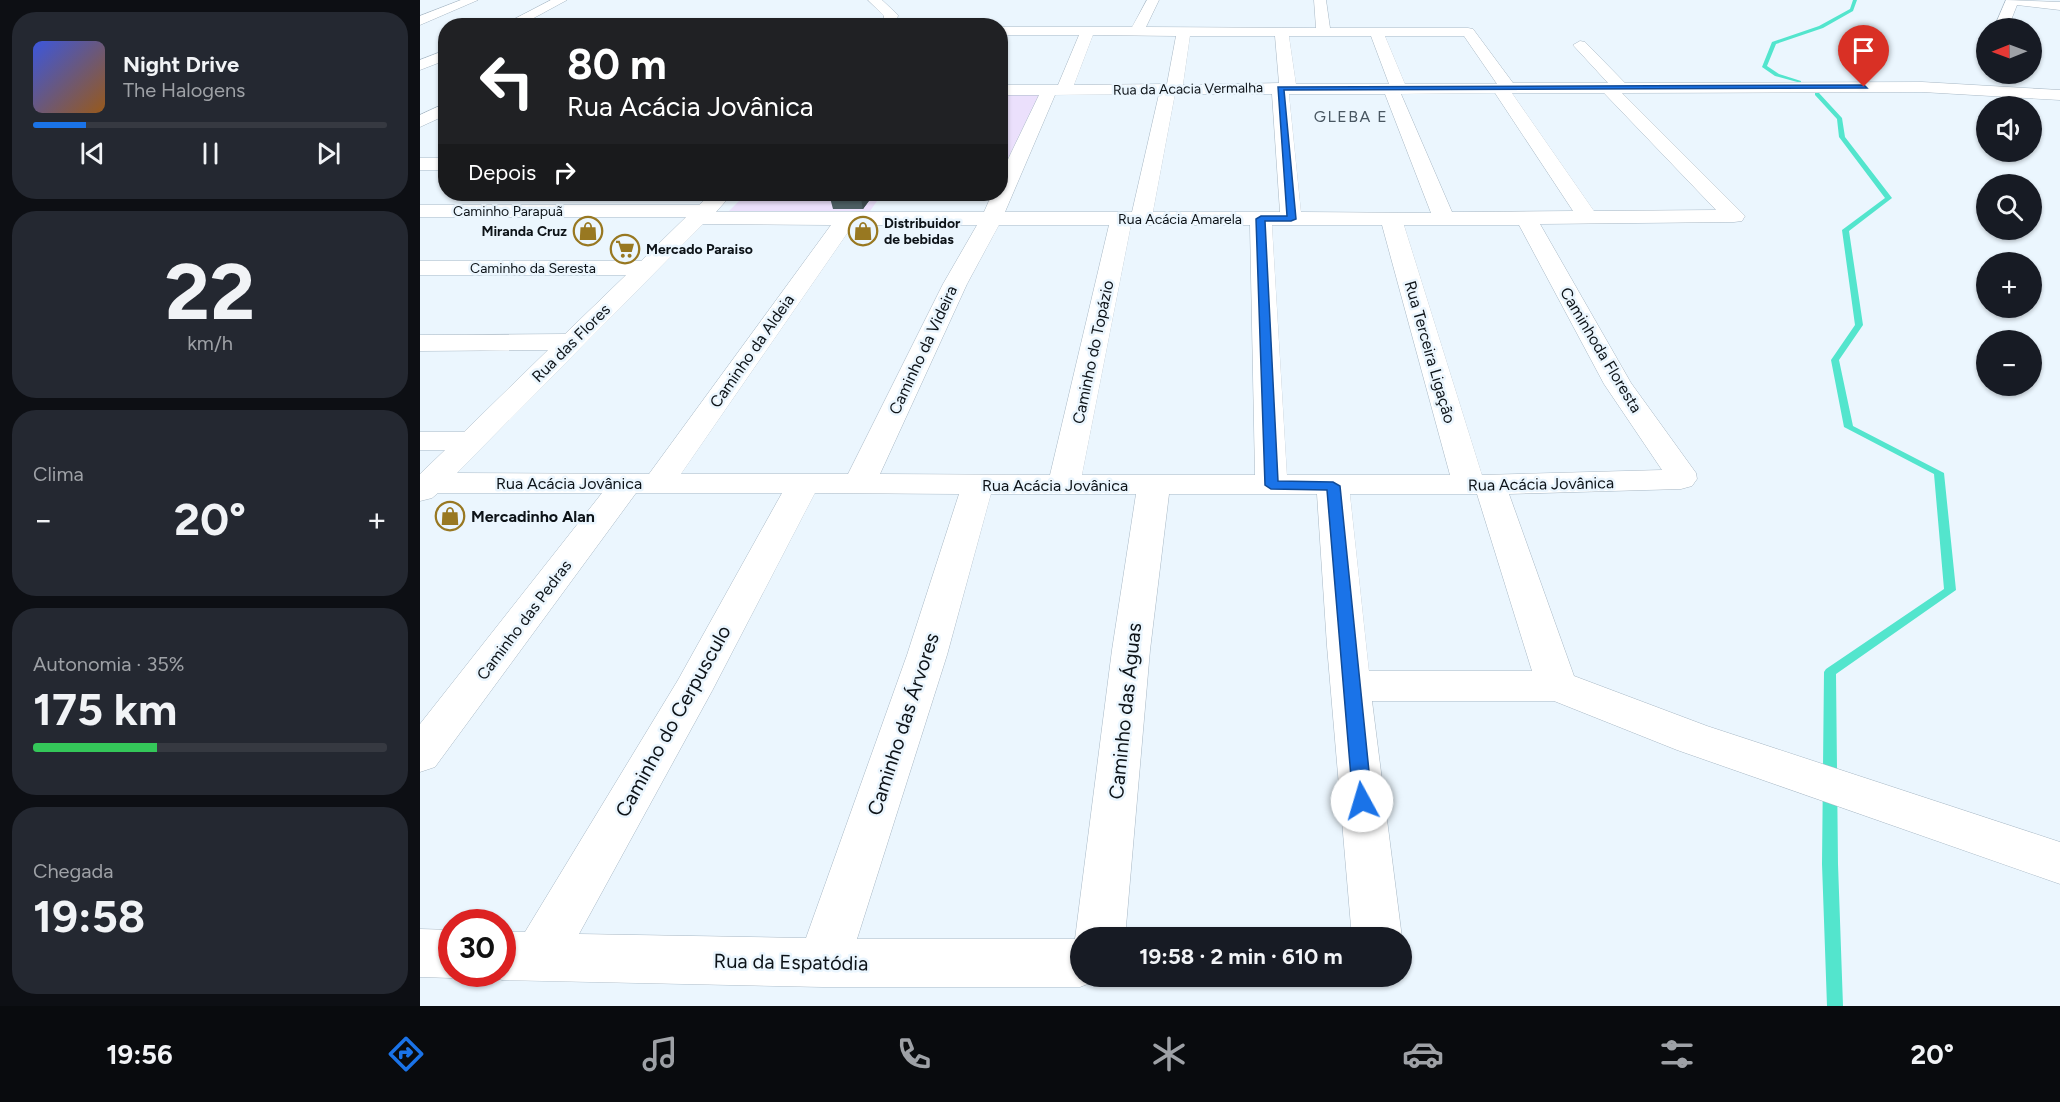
<!DOCTYPE html>
<html lang="pt">
<head>
<meta charset="utf-8">
<style>
	body { margin:0; font-family:Figtree,sans-serif; background:#242831; color:#f1f3f6; height:100vh; display:flex; flex-direction:column; font-size:22px; white-space:nowrap }
	* { box-sizing:border-box; margin:0 }
	p { font-size:20px; color:#9ea1a6 }
	.icon { flex:none; width:33px; height:33px; fill:none; stroke:currentColor; stroke-width:2; stroke-linecap:round; stroke-linejoin:round }
	.map { position:relative; flex:1; overflow:hidden }
	.sheet { display:flex; flex-direction:column; gap:12px; padding:12px; background:#0d0f14; width:420px }
	.sheet>* { flex:none }
	.banner { position:absolute; left:18px; top:18px; width:570px; height:183px; border-radius:24px; box-shadow:0 2px 4px #0004; background:#202124; color:#fff; overflow:hidden }
	.needle { width:39px; rotate:269deg }
	.buttons { position:absolute; left:1556px; top:18px; display:grid; gap:12px }
	.buttons a { display:grid; place-items:center; width:66px; height:66px; border-radius:50%; background:#171b24; box-shadow:0 2px 4px #0004; font-size:30px }
	.speed { position:absolute; left:18px; top:909px; display:flex; gap:12px; font-size:30px; font-weight:700; text-align:center }
	.speed>* { display:grid; place-content:center; width:78px; height:78px; border-radius:50%; background:#171b24; box-shadow:0 2px 4px #0004; line-height:1 }
	.speed .limit { border:9px solid #d22; background:#fff; color:#111 }
	.pin { position:absolute; display:grid; place-items:center; width:51px; height:51px; color:#fff; margin:-62px -26px; border-radius:50% 50% 50% 0; rotate:-45deg; box-shadow:0 0 6px #0007 }
	.pin .icon { rotate:45deg }
	.me { position:absolute; width:66px; margin:-33px; rotate:354deg; stroke-linejoin:round; filter:drop-shadow(0 0 4px #0008) }
	.turn { display:flex; align-items:center; gap:21px; height:126px; padding:0 30px; font-size:27px }
	.turn .icon { width:78px; height:78px; stroke-width:2.5 }
	.turn b { display:block; font-size:42px; line-height:51px }
	.then { display:flex; align-items:center; height:57px; padding:0 30px; background:#0003; gap:12px; font-size:22px }
	.big { font-size:45px; font-weight:700; line-height:1.1 }
	.sheet .card { flex:1; display:flex; flex-direction:column; justify-content:center; gap:9px; min-width:0; padding:0 21px; border-radius:24px; background:#242831 }
	.sheet .dial { align-items:center; gap:0 }
	.dial b { font-size:78px; line-height:1 }
	.song { display:flex; align-items:center; gap:18px }
	.cover { width:72px; height:72px; border-radius:9px; background:linear-gradient(135deg,hsl(230 70% 55%),hsl(30 70% 35%)) }
	.played { height:6px; border-radius:3px; background:linear-gradient(90deg,#1a73e8 15%,#363941 15%) }
	.keys { display:flex; justify-content:space-around; direction:ltr }
	.heat { display:flex; justify-content:space-between; align-items:center; font-size:33px; direction:ltr }
	.charge { height:9px; border-radius:4px; background:linear-gradient(90deg,#34c759 35%,#363941 0) }
	.trip { position:absolute; left:650px; top:927px; width:342px; height:60px; border-radius:30px; background:#171b24; box-shadow:0 2px 4px #0004; font-weight:700; line-height:60px; text-align:center }
	.dock { display:flex; height:96px; justify-content:space-around; align-items:center; background:#090b0e; color:#9ea1a6 }
	.dock .icon { width:42px; height:42px }
	.dock .on { color:#1a73e8 }
	.dock b { font-size:27px; color:#f1f3f6 }
	main { display:flex; flex:1; min-height:0 }
	.map>svg:first-child { display:block }
</style>
</head>
<body>
<main>
<section class="sheet">
<div class="card">
<div class="song"><i class="cover"></i><div><b>Night Drive</b><p>The Halogens</p></div></div>
<div class="played"></div>
<div class="keys"><svg class="icon" aria-label="previous" viewBox="0 0 24 24"><path d="M18 5L8 12l10 7zM5 5v14"/></svg><svg class="icon" aria-label="pause" viewBox="0 0 24 24"><path d="M8 5v14M16 5v14"/></svg><svg class="icon" aria-label="next" viewBox="0 0 24 24"><path d="M6 5l10 7-10 7zM19 5v14"/></svg></div>
</div>
<div class="card dial"><b>22</b><p>km/h</p></div>
<div class="card"><p>Clima</p>
<div class="heat"><a>−</a><b class="big">20°</b><a>+</a></div>
</div>
<div class="card"><p>Autonomia · 35%</p><b class="big">175 km</b><div class="charge"></div></div>
<div class="card"><p>Chegada</p><b class="big">19:58</b></div>
</section>
<div class="map">
<svg width="1640" height="1006" viewBox="0 0 1640 1006">
	<rect width="100%" height="100%" fill="#ebf6fe"/>
	<path fill="#ebe0fc" d="M580,93h43l-35,75h-7z
		M326,194h136l-12,17h-141z"/>
	<g fill="none" stroke-linecap="round" stroke-linejoin="round">
		<path fill="#53e5cd" fill-rule="evenodd" d="M1433,0h4l-4,11 -30,17 -47,16 -9,22 12,8 22,7v2l-26,-7 -13,-9 10,-25 47,-16 31,-17z
			M1395,93h4l23,25 3,19 47,61 -43,33 14,94 -24,35 14,66 91,47 12,117 -120,84 2,190 5,142h-16l-5,-142 2,-192 2,-3 118,-80 -10,-115 -90,-47 -13,-67 24,-35 -13,-95 43,-32 -46,-61 -2,-18 -22,-24z"/>
		<g stroke="#a8b8c5" stroke-width="1">
			<path id="minor" d="M41,0h17l-58,25v-9z
				M131,0h16l-48,26h-18z
				M448,0h14l16,15 -2,11h-14l2,-10z
				M727,0h12l-13,27 170,1 -2,-28h12l4,28h138l5,1 40,54h95l-35,-38 7,-4 5,1 40,41 297,-1 138,8v10l-138,-8 -300,1 123,123 -3,5 -8,1 -194,2 91,159 65,90 1,6 -5,7 -11,3 -172,5 65,182 133,50 353,116v42l-383,-134 -123,-49h-182l30,237 -1,3v-3h-49l-25,-292 -10,-152h-148l-19,156 -25,288h-45v38h20l-2,4 -18,7h-257l-321,-7 -17,-6h17v-42h23l153,-252 104,-187h-146l-201,274 -15,5v-48l182,-231h-164l-6,5 -12,3v-27l25,-24h-25v-18h44l84,-82 -128,1v-16l145,-1 61,-59h-206v-14h221l45,-44h-266v-12h279l12,-11h21l-16,18h268l8,-18h8v-18l39,-81h-39v-10h58l21,-50h-79v-8h132zM673,35l83,1 -9,48 -93,1zM770,36h85l4,47 -96,2zM869,36h82l18,48h-93zM965,36h79l33,48h-92zM1075,93l78,118 -121,1 -51,-118zM1092,93h92l112,117 -122,1zM739,94l-27,118h-127l50,-117zM755,94h97l8,118h-127zM869,94h96l46,119 -130,-1zM283,224l128,1 -182,249 -192,-1zM433,225h124l-34,59 -95,190h-167zM579,225h110l-59,250 -170,-1 87,-190zM711,225h119l5,250h-173zM852,225h110l68,250h-163zM984,225h115l85,159 58,86 -180,5zM395,493l144,1 -52,161 -101,283 -227,-4 133,-243zM571,494h145l-24,156 -37,289h-218l90,-284zM930,494h127l55,177h-163z
				M1586,0l54,2v8l-43,-5 -9,23h-14z
				M26,50v10l-26,10v-10z
				M26,103v12l-26,12v-12z
				M0,158h26v12h-26z
				M0,929l32,1v44h12l-12,4 -32,-1z"/>
		</g>
		<use href="#minor" fill="#fff" fill-rule="evenodd"/>
	</g>
	<path fill="#4d5f63" d="M409,194h45l-11,15h-30z"/>
	<path fill="#3f4e50" d="M440,194h14l-11,15z"/>
	<path fill="#1a73e8" stroke="#114b97" stroke-width="1.5" d="M1444,85l3,3 -583,2 12,129 -5,2h-26l13,260 55,1 7,4 32,315 -3,5 -7,2 -6,-2 -3,-5 -26,-311 -56,-1 -6,-4 -9,-266 5,-3h26l-9,-129z"/>
	<defs>
		<g id="shop-ring" transform="scale(1.5)"><circle r="9.5" fill="#ebf6fe" stroke="#987821" stroke-width="1.5"/><path d="M-5-2.5h2.3a2.7 3.5 0 0 1 5.4 0H5L5.5 6h-11ZM-1.5-2.5h3a1.5 2.3 0 0 0-3 0Z" fill="#987821"/></g>
		<g id="supermarket-ring" transform="scale(1.5)"><circle r="9.5" fill="#ebf6fe" stroke="#987821" stroke-width="1.5"/><path d="M-6-5.5h2.5l.6 2H6L4.5 2H-2.5L-4.4-4H-6ZM-1.5 3.2a1.3 1.3 0 1 0 .1 0ZM3 3.2a1.3 1.3 0 1 0 .1 0Z" fill="#987821"/></g>
	</defs>
	<g fill-rule="evenodd">
		<use href="#shop-ring" x="168" y="231"/>
		<use href="#shop-ring" x="443" y="231"/>
		<use href="#supermarket-ring" x="205" y="249"/>
		<use href="#shop-ring" x="30" y="516"/>
	</g>
	<g text-anchor="middle" dominant-baseline="central" stroke-width="5" stroke-linejoin="round" paint-order="stroke">
		<g font-size="14" fill="#0d1318" stroke="#ebf6fe">
			<text transform="translate(768 89) rotate(-1)">Rua da Acacia Vermalha</text>
			<text x="88" y="211">Caminho Parapuã</text>
			<text x="760" y="219">Rua Acácia Amarela</text>
			<text x="113" y="268">Caminho da Seresta</text>
		</g>
		<g font-size="14" font-weight="bold" fill="#0d1318" stroke="#ebf6fe" text-anchor="start">
			<text x="464" y="223">Distribuidor<tspan x="464" dy="16">de bebidas</tspan></text>
			<text x="147" y="231" text-anchor="end">Miranda Cruz</text>
			<text x="226" y="249">Mercado Paraiso</text>
		</g>
		<g font-size="16" letter-spacing="1.5" fill="#495762" stroke="#ebf6fe">
			<text x="931" y="116">GLEBA E</text>
		</g>
		<g font-size="16" fill="#0d1318" stroke="#ebf6fe">
			<text transform="translate(151 343) rotate(-45)">Rua das Flores</text>
			<text transform="translate(503 350) rotate(-65)">Caminho da Videira</text>
			<text transform="translate(1181 350) rotate(59)">Caminhoda Floresta</text>
			<text transform="translate(332 351) rotate(-55)">Caminho da Aldeia</text>
			<text transform="translate(673 352) rotate(-78)">Caminho do Topázio</text>
			<text transform="translate(1010 352) rotate(74)">Rua Terceira Ligação</text>
			<text x="149" y="483">Rua Acácia Jovânica</text>
			<text transform="translate(1121 484) rotate(-1)">Rua Acácia Jovânica</text>
			<text x="635" y="485">Rua Acácia Jovânica</text>
			<text transform="translate(104 620) rotate(-53)">Caminho das Pedras</text>
		</g>
		<g font-size="16" font-weight="bold" fill="#0d1318" stroke="#ebf6fe" text-anchor="start">
			<text x="51" y="516">Mercadinho Alan</text>
		</g>
		<g font-size="20" fill="#0d1318" stroke="#ebf6fe">
			<text transform="translate(705 711) rotate(-84)">Caminho das Águas</text>
			<text transform="translate(253 721) rotate(-61)">Caminho do Cerpusculo</text>
			<text transform="translate(483 724) rotate(-72)">Caminho das Árvores</text>
			<text transform="translate(371 962) rotate(1)">Rua da Espatódia</text>
		</g>
	</g>
</svg>
<div class="buttons">
<a><svg class="needle" viewBox="-14 -14 28 28"><path d="M0-13l5 13h-10z" fill="#e53935"/><path d="M0 13l5-13h-10z" fill="#9ea1a6"/></svg></a>
<a><svg class="icon" aria-label="sound" viewBox="0 0 24 24"><path d="M4 9h4l5-4v14l-5-4H4zM17 9q2 3 0 6"/></svg></a>
<a><svg class="icon" aria-label="search" viewBox="0 0 24 24"><circle cx="10" cy="10" r="6"/><path d="M15 15l6 6"/></svg></a>
<a>+</a>
<a>−</a>
</div>
<div class="speed"><div class="limit">30</div></div>
<div class="pin" style="left:1444px;top:87px;background:#d93025"><svg class="icon" aria-label="arrive" viewBox="0 0 24 24"><path d="M6 21V4h12l-3 4 3 4H6"/></svg></div>
<svg class="me" style="left:942px;top:801px" viewBox="-20 -20 40 40"><circle r="19" fill="#fff"/><path d="M0-13L10 11 0 6-10 11z" fill="#1a73e8"/></svg>
<div class="trip">19:58 · 2 min · 610 m</div>
<div class="banner">
<div class="turn"><svg class="icon" aria-label="left" viewBox="0 0 24 24"><path d="M17 20v-9H6M10 6l-5 5 5 5"/></svg><div><b>80 m</b>Rua Acácia Jovânica</div></div>
<div class="then">Depois<svg class="icon" aria-label="right" viewBox="0 0 24 24"><path d="M7 20v-9h11M14 6l5 5-5 5"/></svg></div>
</div>
</div>
</main>
<nav class="dock">
<b>19:56</b>
<svg class="icon on" aria-label="directions" viewBox="0 0 24 24"><path d="M12 3l9 9-9 9-9-9zM9 14v-3h6M13 9l2 2-2 2"/></svg>
<svg class="icon" aria-label="music" viewBox="0 0 24 24"><path d="M9 18V5l10-2v13"/><circle cx="6" cy="18" r="3"/><circle cx="16" cy="16" r="3"/></svg>
<svg class="icon" aria-label="phone" viewBox="0 0 24 24"><path d="M5 4h4l2 5-3 2q2 4 5 5l2-3 5 2v4C11 20 4 13 5 4z"/></svg>
<svg class="icon" aria-label="climate" viewBox="0 0 24 24"><path d="M12 3v18M4 7l16 10M4 17L20 7"/></svg>
<svg class="icon" aria-label="car" viewBox="0 0 24 24"><path d="M5 17H2v-5l4-1 3-4h7l3 4 3 1v5h-3M9 17h6M6 11h13"/><circle cx="7" cy="17" r="2"/><circle cx="17" cy="17" r="2"/></svg>
<svg class="icon" aria-label="filters" viewBox="0 0 24 24"><path d="M4 7h16M4 17h16"/><circle cx="9" cy="7" r="2"/><circle cx="15" cy="17" r="2"/></svg>
<b>20°</b>
</nav>
</body>
</html>
